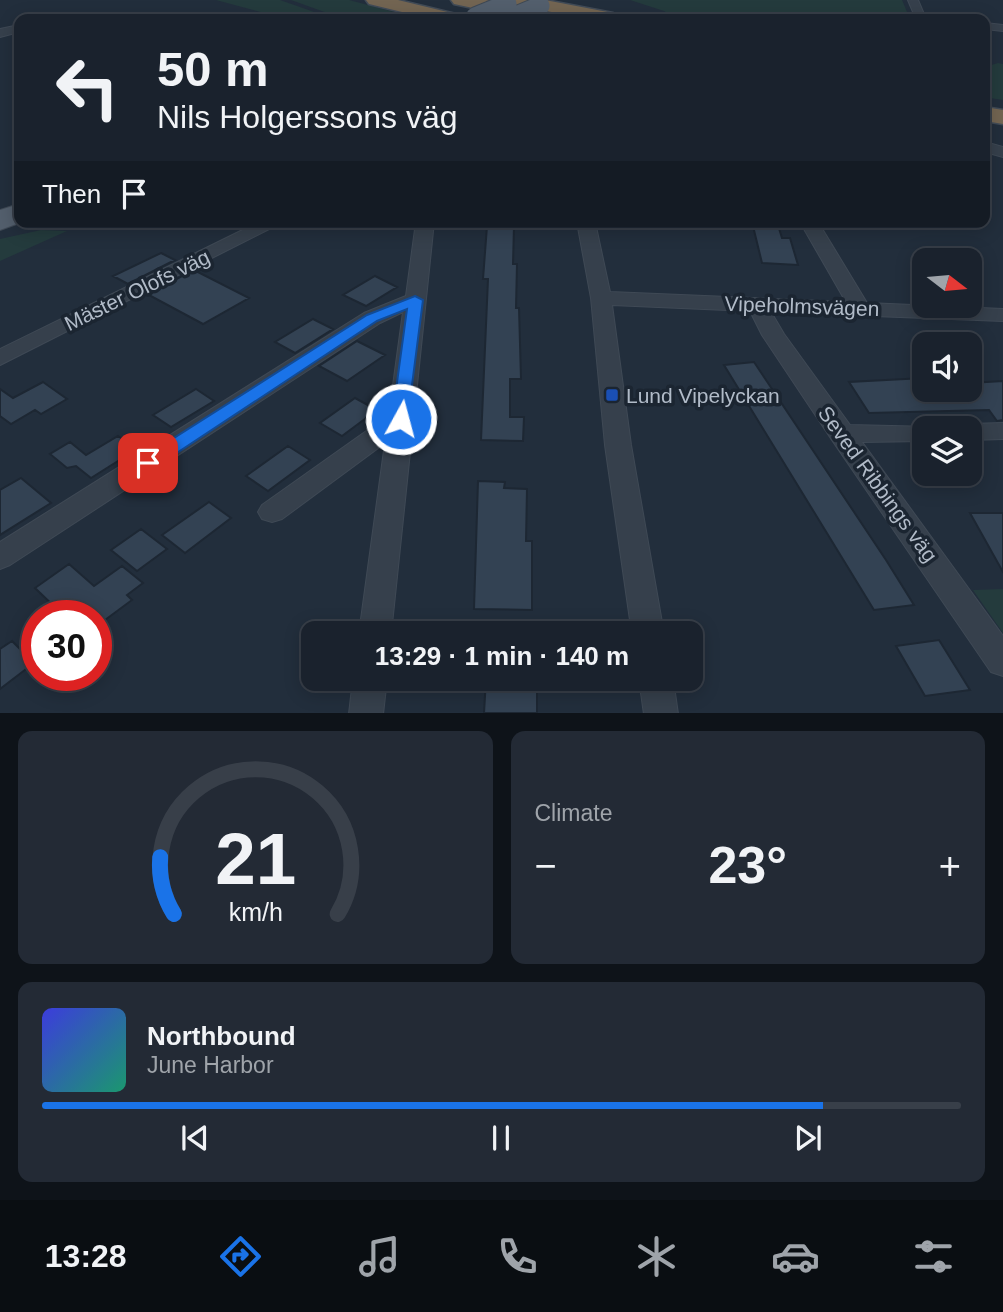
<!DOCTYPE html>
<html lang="en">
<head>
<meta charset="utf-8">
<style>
	body { margin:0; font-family:Arial,sans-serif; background:#232a35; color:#f1f3f6; height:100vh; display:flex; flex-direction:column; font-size:26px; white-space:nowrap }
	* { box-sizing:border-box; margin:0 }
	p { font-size:23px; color:#9fa4aa }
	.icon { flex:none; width:38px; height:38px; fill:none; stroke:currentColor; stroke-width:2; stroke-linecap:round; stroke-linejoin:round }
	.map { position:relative; height:713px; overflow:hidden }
	.panel { display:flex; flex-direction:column; gap:18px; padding:18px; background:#0e1319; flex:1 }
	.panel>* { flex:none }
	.hud { position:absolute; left:14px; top:14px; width:976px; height:214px; border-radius:14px; box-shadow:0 4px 18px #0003,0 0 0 2px #383f49; background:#1a222d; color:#f1f3f6; overflow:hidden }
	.needle { width:46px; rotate:106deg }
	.buttons { position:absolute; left:912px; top:248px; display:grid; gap:14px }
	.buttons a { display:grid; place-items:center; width:70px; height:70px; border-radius:14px; background:#1a222d; box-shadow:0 4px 18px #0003,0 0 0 2px #383f49; font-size:35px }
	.speed { position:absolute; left:21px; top:600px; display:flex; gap:14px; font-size:35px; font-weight:700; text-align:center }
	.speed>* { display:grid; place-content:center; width:91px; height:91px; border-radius:50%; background:#1a222d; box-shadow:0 4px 18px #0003,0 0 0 2px #383f49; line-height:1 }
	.speed .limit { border:10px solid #d22; background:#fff; color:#111 }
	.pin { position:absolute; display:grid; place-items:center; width:60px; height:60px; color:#fff; margin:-30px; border-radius:14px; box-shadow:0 4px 10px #0006 }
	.me { position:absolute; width:77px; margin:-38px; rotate:7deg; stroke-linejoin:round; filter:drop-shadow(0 0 5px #0008) }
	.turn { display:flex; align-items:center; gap:24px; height:147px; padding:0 28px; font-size:32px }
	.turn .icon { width:91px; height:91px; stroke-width:2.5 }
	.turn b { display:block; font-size:49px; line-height:60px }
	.then { display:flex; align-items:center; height:66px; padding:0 28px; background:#0003; gap:14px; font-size:26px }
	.big { font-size:52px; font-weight:700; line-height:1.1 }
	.panel .card { flex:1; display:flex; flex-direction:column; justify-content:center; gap:10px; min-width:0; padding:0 24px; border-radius:14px; background:#232a35 }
	.panel .dial { align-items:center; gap:0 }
	.dial svg { height:182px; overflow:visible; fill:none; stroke:#383f49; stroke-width:7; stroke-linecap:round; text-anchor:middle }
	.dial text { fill:#f1f3f6; stroke:none }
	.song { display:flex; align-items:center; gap:21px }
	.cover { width:84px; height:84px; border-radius:10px; background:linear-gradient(135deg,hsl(240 70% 55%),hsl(160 70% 35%)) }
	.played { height:7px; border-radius:4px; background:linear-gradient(90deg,#1a73e8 85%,#383f49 85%) }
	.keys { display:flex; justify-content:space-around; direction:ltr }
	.heat { display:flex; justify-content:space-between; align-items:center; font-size:38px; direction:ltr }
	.panel .tiles { flex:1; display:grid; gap:18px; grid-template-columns:1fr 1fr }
	.card:last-child { grid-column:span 2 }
	.trip { position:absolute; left:301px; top:621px; width:402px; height:70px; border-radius:14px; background:#1a222d; box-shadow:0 4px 18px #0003,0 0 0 2px #383f49; font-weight:700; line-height:70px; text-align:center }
	.tab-bar { display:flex; height:112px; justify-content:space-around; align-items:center; background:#0a0e12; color:#9fa4aa }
	.tab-bar .icon { width:49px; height:49px }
	.tab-bar .on { color:#1a73e8 }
	.tab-bar b { font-size:32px; color:#f1f3f6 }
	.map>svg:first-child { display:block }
</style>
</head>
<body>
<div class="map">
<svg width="1003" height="714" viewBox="0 0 1003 714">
	<rect width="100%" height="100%" fill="#222e3c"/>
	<path fill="#243b3d" d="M216,0h64l54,19h-48z
		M291,0h58l72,19h-77z
		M630,0h272l8,19h-233l-13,-8z
		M998,63l5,1v36l-13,-2 -5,-6v-25z
		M41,230l26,1 -67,30v-22z
		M1003,589v44l-30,-43z"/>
	<path fill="#334253" stroke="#1d2733" stroke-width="2" d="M752,222h25l5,16h8l8,27 -36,-2z
		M487,226h27l-1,38h4l-1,44h3l2,71h-11v38h14l-1,24 -42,-1 7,-161h-5z
		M161,253l14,7 -47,24 -15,-8z
		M194,270l55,28 -46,26 -56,-30z
		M375,276l22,11 -31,19 -23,-11z
		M313,319l20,10 -38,24 -20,-11z
		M357,341l28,14 -38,26 -28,-15z
		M754,362l132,198 28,45 -40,5 -150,-245z
		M924,378v12h46v-7l33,-2v39l-6,1 -8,-11 -120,3 -20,-31z
		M43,382l24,17 -26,15 -6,-4 -24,14 -11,-8v-27l13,9z
		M196,389l18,12 -43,26 -18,-12z
		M355,398l22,12 -35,26 -22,-13z
		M118,436l19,13 -46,29 -15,-12 -9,2 -17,-14 20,-12 16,13z
		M288,446l22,14 -42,31 -22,-15z
		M21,478l30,25 -51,32v-45z
		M478,481l27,1 -1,6 23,1 -1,52h6v69l-58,-1z
		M209,502l22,16 -46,35 -23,-18z
		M970,513h33v59z
		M141,529l26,20 -30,22 -26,-21z
		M69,564l25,22 28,-20 21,17 -16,12 5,5 -27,20 -5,-5 -26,1 -8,-7 -5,4 -26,-25z
		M939,640l31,50 -45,6 -29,-50z
		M12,641l22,22 -34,26v-40z
		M486,679h51v34h-53z"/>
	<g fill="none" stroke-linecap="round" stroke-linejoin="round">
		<g stroke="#3f4955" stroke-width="2">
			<path id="street" d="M908,0h10l8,19h-10z
				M985,23l18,2v6l-18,-2z
				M19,25v7l-19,5v-8z
				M985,142l18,5v10l-18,-5z
				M259,222h24l-283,143v-16z
				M416,222h18l-43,412h-32l26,-191 -103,76 -10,3 -10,-3 -4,-7 4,-7 127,-90 14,-103 -23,11 -370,242 -10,4v-27l364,-229 42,-17z
				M577,222h18l15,70 236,10 -46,-80h18l49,81 136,6v12l-232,-9 13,22 66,91 83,2 -9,2v12l-62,1 141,194v40l-12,-4 -159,-232 -70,-105 -12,-24 -138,-6 19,140 33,189h-32l-27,-189 -14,-147z
				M1003,423v16l-33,1v-11h-11l11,-5z
				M353,679h34l-4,35h-34z
				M639,679h34l5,35h-34z"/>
		</g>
		<g stroke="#3f4955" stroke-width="2">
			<path id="primary" d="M19,204v18h3l-22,8v-20z"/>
		</g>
		<g stroke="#414b57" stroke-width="3">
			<path id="highway" d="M366,0h32l62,15 3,4h-32l-62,-15z
				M451,0h35l53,11 2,4 -2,4h-14l-71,-15z
				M508,0h37l68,13 10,6h-37l-69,-14z
				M985,107l18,3v14l-18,-3z"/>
		</g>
		<use href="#street" fill="#36404c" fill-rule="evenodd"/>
		<use href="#primary" fill="#535f6d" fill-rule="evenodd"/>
		<use href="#highway" fill="#736552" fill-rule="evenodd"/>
		<g stroke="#3f4955" stroke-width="21" stroke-linecap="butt">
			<path id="primary-bridge" d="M475,17l32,-13
				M509,19l31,-13"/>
		</g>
		<use href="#primary-bridge" stroke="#535f6d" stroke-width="19"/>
	</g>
	<path fill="#1a73e8" stroke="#114b97" stroke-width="2" d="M415,296l8,4 -16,124h-12l-3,-5 15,-110 -30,12 -223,147h-13l-3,-5 3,-4 226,-144z"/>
	<rect fill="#1a4fb4" stroke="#1b2531" stroke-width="2.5" x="605" y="388" width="14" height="14" rx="3.5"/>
	<g text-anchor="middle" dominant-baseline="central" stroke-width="7" stroke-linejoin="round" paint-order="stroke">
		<g font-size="21" fill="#b1bbc8" stroke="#1b2531">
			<text transform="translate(137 290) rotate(-26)">Mäster Olofs väg</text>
			<text transform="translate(802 306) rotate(2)">Vipeholmsvägen</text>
			<text transform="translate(878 484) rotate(54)">Seved Ribbings väg</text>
		</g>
		<g font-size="21" fill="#b1bbc8" stroke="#1b2531" text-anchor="start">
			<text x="626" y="395">Lund Vipelyckan</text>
		</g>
	</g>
</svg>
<div class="buttons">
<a><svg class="needle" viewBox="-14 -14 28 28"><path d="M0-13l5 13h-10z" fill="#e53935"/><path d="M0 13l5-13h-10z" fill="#9fa4aa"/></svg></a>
<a><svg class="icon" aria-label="sound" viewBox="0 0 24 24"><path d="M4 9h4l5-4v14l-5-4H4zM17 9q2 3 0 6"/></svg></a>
<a><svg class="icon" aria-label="layers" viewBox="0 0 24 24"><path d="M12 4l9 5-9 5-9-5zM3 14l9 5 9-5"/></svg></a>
</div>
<div class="speed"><div class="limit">30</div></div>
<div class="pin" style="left:148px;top:463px;background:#d93025"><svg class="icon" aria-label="arrive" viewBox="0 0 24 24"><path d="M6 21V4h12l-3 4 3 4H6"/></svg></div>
<svg class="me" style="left:401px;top:419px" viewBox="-20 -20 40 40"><circle r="17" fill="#1a73e8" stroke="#fff" stroke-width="3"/><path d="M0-11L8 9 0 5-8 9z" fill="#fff"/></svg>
<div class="trip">13:29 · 1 min · 140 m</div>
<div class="hud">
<div class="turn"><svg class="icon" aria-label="left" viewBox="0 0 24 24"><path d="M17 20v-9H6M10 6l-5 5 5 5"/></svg><div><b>50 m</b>Nils Holgerssons väg</div></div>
<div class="then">Then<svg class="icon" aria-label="arrive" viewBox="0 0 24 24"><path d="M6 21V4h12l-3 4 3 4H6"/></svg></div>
</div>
</div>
<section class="panel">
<div class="tiles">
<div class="card dial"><svg viewBox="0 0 100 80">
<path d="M14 69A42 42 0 1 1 86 69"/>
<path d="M14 69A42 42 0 0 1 8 44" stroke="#1a73e8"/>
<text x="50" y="56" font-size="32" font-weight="700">21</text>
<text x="50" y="72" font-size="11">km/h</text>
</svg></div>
<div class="card"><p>Climate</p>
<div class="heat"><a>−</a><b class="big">23°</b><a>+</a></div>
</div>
<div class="card">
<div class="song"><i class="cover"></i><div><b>Northbound</b><p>June Harbor</p></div></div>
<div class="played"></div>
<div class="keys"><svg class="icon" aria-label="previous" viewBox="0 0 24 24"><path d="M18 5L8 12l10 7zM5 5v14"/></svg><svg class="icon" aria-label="pause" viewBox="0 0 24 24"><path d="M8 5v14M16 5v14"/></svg><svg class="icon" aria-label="next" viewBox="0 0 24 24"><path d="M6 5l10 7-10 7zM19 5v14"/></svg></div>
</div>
</div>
</section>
<nav class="tab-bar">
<b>13:28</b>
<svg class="icon on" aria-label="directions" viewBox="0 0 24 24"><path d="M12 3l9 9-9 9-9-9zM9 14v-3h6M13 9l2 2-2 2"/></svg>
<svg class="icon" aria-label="music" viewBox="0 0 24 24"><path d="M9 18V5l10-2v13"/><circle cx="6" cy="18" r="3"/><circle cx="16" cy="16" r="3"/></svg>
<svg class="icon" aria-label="phone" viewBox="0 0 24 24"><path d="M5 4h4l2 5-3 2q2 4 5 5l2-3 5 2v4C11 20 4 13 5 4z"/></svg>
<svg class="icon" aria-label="climate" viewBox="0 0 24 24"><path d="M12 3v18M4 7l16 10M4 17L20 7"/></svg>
<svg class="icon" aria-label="car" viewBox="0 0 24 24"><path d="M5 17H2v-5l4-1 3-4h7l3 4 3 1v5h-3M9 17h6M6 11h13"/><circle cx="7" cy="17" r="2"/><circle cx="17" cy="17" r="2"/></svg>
<svg class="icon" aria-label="filters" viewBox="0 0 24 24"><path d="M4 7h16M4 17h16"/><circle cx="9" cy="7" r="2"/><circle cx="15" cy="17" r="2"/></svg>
</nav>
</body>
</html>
